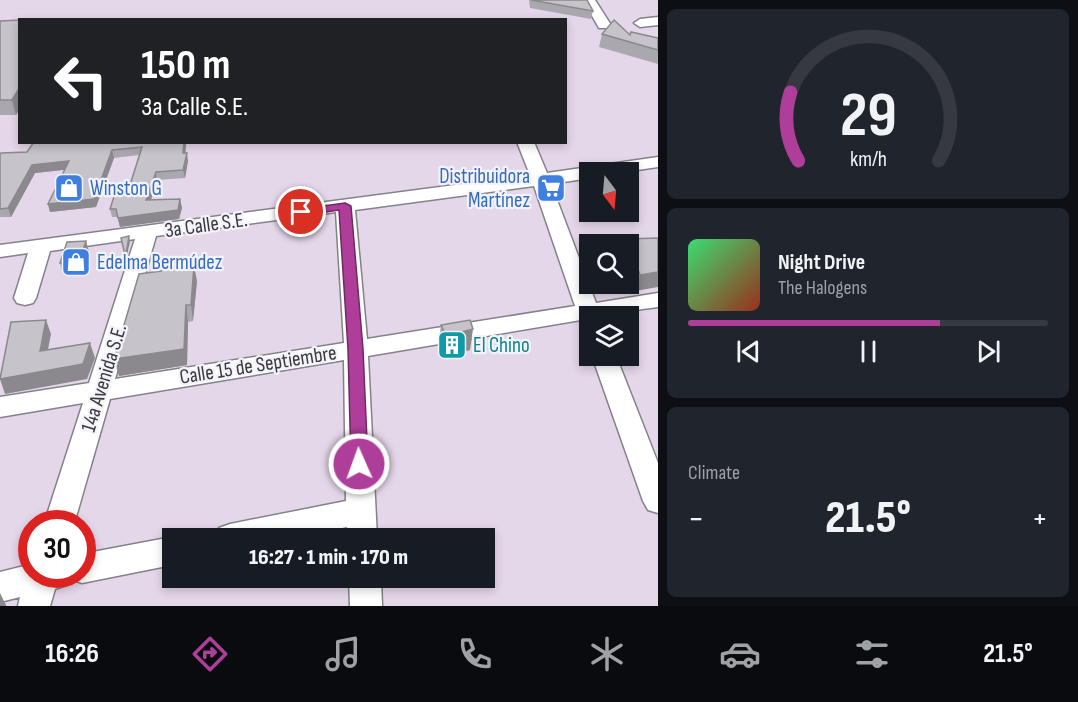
<!DOCTYPE html>
<html lang="en">
<head>
<meta charset="utf-8">
<style>
	body { margin:0; font-family:"Sofia Sans Condensed",sans-serif; background:#20242c; color:#f1f3f6; height:100vh; display:flex; flex-direction:column; font-size:22px; white-space:nowrap }
	* { box-sizing:border-box; margin:0 }
	p { font-size:20px; color:#9ea1a6 }
	.icon { flex:none; width:33px; height:33px; fill:none; stroke:currentColor; stroke-width:2; stroke-linecap:round; stroke-linejoin:round }
	.map { position:relative; flex:1; overflow:hidden }
	.sheet { display:flex; flex-direction:column; gap:9px; padding:9px; background:#0d0f14; width:420px }
	.sheet>* { flex:none }
	.guide { position:absolute; left:18px; top:18px; width:549px; height:126px; border-radius:0px; box-shadow:0 3px 9px #0003; background:#202124; color:#fff; overflow:hidden }
	.needle { width:39px; rotate:164deg }
	.fabs { position:absolute; left:579px; top:162px; display:grid; gap:12px }
	.fabs a { display:grid; place-items:center; width:60px; height:60px; border-radius:0px; background:#171b24; box-shadow:0 3px 9px #0003; font-size:30px }
	.speed { position:absolute; left:18px; top:510px; display:flex; gap:12px; font-size:30px; font-weight:700; text-align:center }
	.speed>* { display:grid; place-content:center; width:78px; height:78px; border-radius:50%; background:#171b24; box-shadow:0 3px 9px #0003; line-height:1 }
	.speed .limit { border:9px solid #d22; background:#fff; color:#111 }
	.pin { position:absolute; display:grid; place-items:center; width:51px; height:51px; color:#fff; margin:-26px; border:3px solid #fff; border-radius:50%; box-shadow:0 2px 6px #0007 }
	.me { position:absolute; width:66px; margin:-33px; rotate:358deg; stroke-linejoin:round; filter:drop-shadow(0 0 4px #0008) }
	.turn { display:flex; align-items:center; gap:21px; height:126px; padding:0 24px; font-size:27px }
	.turn .icon { width:78px; height:78px; stroke-width:2.5 }
	.turn b { display:block; font-size:42px; line-height:51px }
	.big { font-size:45px; font-weight:800; line-height:1.1 }
	.sheet .card { flex:1; display:flex; flex-direction:column; justify-content:center; gap:9px; min-width:0; padding:0 21px; border-radius:9px; background:#20242c }
	.sheet .dial { align-items:center; gap:0 }
	.dial svg { height:156px; overflow:visible; fill:none; stroke:#363941; stroke-width:7; stroke-linecap:round; text-anchor:middle }
	.dial text { fill:#f1f3f6; stroke:none }
	.song { display:flex; align-items:center; gap:18px }
	.cover { width:72px; height:72px; border-radius:9px; background:linear-gradient(135deg,hsl(140 70% 55%),hsl(10 70% 35%)) }
	.played { height:6px; border-radius:3px; background:linear-gradient(90deg,#ae3e9a 70%,#363941 70%) }
	.keys { display:flex; justify-content:space-around; direction:ltr }
	.heat { display:flex; justify-content:space-between; align-items:center; font-size:33px; direction:ltr }
	.trip { position:absolute; left:162px; top:528px; width:333px; height:60px; border-radius:0px; background:#171b24; box-shadow:0 3px 9px #0003; font-weight:800; line-height:60px; text-align:center }
	.tab-bar { display:flex; height:96px; justify-content:space-around; align-items:center; background:#090b0e; color:#9ea1a6 }
	.tab-bar .icon { width:42px; height:42px }
	.tab-bar .active { color:#ae3e9a }
	.tab-bar b { font-size:27px; color:#f1f3f6 }
	main { display:flex; flex:1; min-height:0 }
	.map>svg:first-child { display:block }
</style>
</head>
<body>
<main>
<div class="map">
<svg width="658" height="606" viewBox="0 0 658 606">
	<rect width="100%" height="100%" fill="#e6e6ee"/>
	<path fill="#e5d7ea" fill-rule="evenodd" d="M0,0h658v606h-658zM20,20h546v122h-546zM590,172h38v40h-38zM590,244h38v40h-38zM590,316h38v40h-38zM32,524h50v50h-50zM172,538h312v40h-312z"/>
	<g fill="none" stroke-linecap="round" stroke-linejoin="round">
		<g stroke="#838289" stroke-width="3">
			<path id="minor" d="M583,0h12l16,25 -2,3h-10z
				M658,17v8l-18,2 -6,-4 6,-4z
				M517,142h17l13,31 111,-16v10l-34,5h-34v6l-39,6 45,119 62,-10v14l-68,9v9l-9,-5 -213,36 9,182h-30v-11l-56,11h-76l4,-10 11,-4 116,-23 -2,-141 -234,39 -36,125h-30l39,-121 -83,14v-20l89,-14 46,-144 -85,12 -14,47 -3,5 -8,2 -8,-2 -3,-5 14,-45 -28,4v-12l530,-70zM534,186l41,120 -208,33 -12,-129zM336,212l8,131 -229,36 41,-143z
				M592,356h24l42,107v50l-10,-3 -5,-9z
				M172,537l4,1h-4v27l-90,18 -11,-4 -2,5 -14,5 -5,17h-32l2,-9 -20,5v-30l32,-8v10h50v-20z
				M349,578h32l1,28h-32z"/>
		</g>
		<use href="#minor" fill="#fff" fill-rule="evenodd"/>
	</g>
	<path fill="#aaa8af" d="M529,0h58l6,11 -2,8 -61,-11z
		M20,20v88l-4,7h-16v-94z
		M602,34l56,4v26l-59,-17z
		M34,142h152l-1,11 3,8 -3,17 -28,2 -6,20 29,-1 2,9 -3,11 -59,8 -3,-10h-5l-2,-8 20,-24 9,-30 -25,3 -18,49 -46,5 -2,-8 16,-34 -29,3 -24,44h-11v-62l27,-3z
		M658,238l-23,53 -7,-16v-31h-3l1,-5z
		M86,241l3,11 -7,20 -19,2 -3,-11z
		M197,281l-4,40 -5,1 -1,43 -68,11z
		M441,325l29,25 -27,7 -5,-11z"/>
	<path fill="#8b888e" d="M20,87v21l-4,7 -4,-15z
		M184,142h2v1l-1,18 -2,-8z
		M112,150l2,8 -18,49 -46,5 -2,-8z
		M187,153l1,8 -3,17 -2,-8z
		M69,161l2,8 -36,4 -24,44 -3,-9 24,-43z
		M156,172l1,8 -9,29 -2,-9z
		M180,199l2,9 -3,11 -59,8 -2,-9z
		M129,236l1,6 -4,18 -1,-5z
		M86,241l3,11 -7,20 -3,-11z
		M194,265l3,16 -4,40 -2,-16z
		M658,272v15l-23,4 5,-16z
		M186,305l2,17 -1,43 -68,11 -5,-17z
		M46,320l5,14 -6,31 -5,-14z
		M473,329l-3,21 -27,7 3,-21z
		M90,343l5,15 -8,21 -82,15 -5,-15z
		M0,593l6,12v1h-6z"/>
	<path fill="#c6c3cb" stroke="#8b888e" stroke-width="1.5" d="M531,0h56l6,11z
		M193,19v1h-80z
		M20,20v67l-8,13h-12v-79z
		M614,20l16,15 1,-3 27,6v12l-56,-16z
		M34,142h150l-1,11h4l-4,17 -27,2 -10,28 34,-1 -2,11 -60,8 -2,-9h-6l7,-22 13,-2 12,-38 -30,3 -18,49 -46,5 21,-43 -37,4 -24,43 -8,1v-54l1,-2 26,-1z
		M129,236l-2,12 -2,7 -4,-17z
		M658,238v34l-18,3 -14,-36z
		M86,241l-7,20 -19,2 7,-21z
		M194,265l-3,40h-5l-2,44 -70,10 25,-85 22,-3 4,-4z
		M46,320l-6,31 50,-8 -7,21 -83,15 11,-57z
		M470,320l3,9 -27,7 -5,-11z"/>
	<path fill="#ae3e9a" stroke="#712864" stroke-width="1.5" d="M345,203l6,3 12,143 5,115 -3,5h-12l-2,-5 -3,-115 -9,-139 -38,6 -6,-4 6,-3z"/>
	<defs>
		<g id="shop-square" transform="scale(1.5)"><rect x="-9" y="-9" width="18" height="18" rx="4" fill="#3f7fe0" stroke="#f3f3fb"/><path d="M-5-2.5h2.3a2.7 3.5 0 0 1 5.4 0H5L5.5 6h-11ZM-1.5-2.5h3a1.5 2.3 0 0 0-3 0Z" fill="#fff"/></g>
		<g id="supermarket-square" transform="scale(1.5)"><rect x="-9" y="-9" width="18" height="18" rx="4" fill="#3f7fe0" stroke="#f3f3fb"/><path d="M-6-5.5h2.5l.6 2H6L4.5 2H-2.5L-4.4-4H-6ZM-1.5 3.2a1.3 1.3 0 1 0 .1 0ZM3 3.2a1.3 1.3 0 1 0 .1 0Z" fill="#fff"/></g>
		<g id="building-square" transform="scale(1.5)"><rect x="-9" y="-9" width="18" height="18" rx="4" fill="#0f9aa8" stroke="#f3f3fb"/><path d="M-4-6H4V6H1V3H-1V6H-4ZM-2.5-4.3h1.7v1.8h-1.7ZM.8-4.3h1.7v1.8H.8ZM-2.5-1h1.7V.8h-1.7ZM.8-1h1.7V.8H.8Z" fill="#fff"/></g>
	</defs>
	<g fill-rule="evenodd">
		<use href="#shop-square" x="69" y="188"/>
		<use href="#supermarket-square" x="551" y="188"/>
		<use href="#shop-square" x="76" y="262"/>
		<use href="#building-square" x="452" y="345"/>
	</g>
	<g text-anchor="middle" dominant-baseline="central" stroke-width="4.5" stroke-linejoin="round" paint-order="stroke">
		<g font-size="21" fill="#366cbe" stroke="#f3f3fb" text-anchor="start">
			<text x="530" y="176" text-anchor="end">Distribuidora<tspan x="530" dy="24">Martínez</tspan></text>
			<text x="90" y="188">Winston G</text>
			<text x="97" y="262">Edelma Bermúdez</text>
		</g>
		<g font-size="21" fill="#3a393c" stroke="#f3f3fb">
			<text transform="translate(206 225) rotate(-8)">3a Calle S.E.</text>
			<text transform="translate(258 365) rotate(-9)">Calle 15 de Septiembre</text>
			<text transform="translate(104 378) rotate(-73)">14a Avenida S.E.</text>
		</g>
		<g font-size="21" fill="#0d838f" stroke="#f3f3fb" text-anchor="start">
			<text x="473" y="345">El Chino</text>
		</g>
	</g>
</svg>
<div class="fabs">
<a><svg class="needle" viewBox="-14 -14 28 28"><path d="M0-13l5 13h-10z" fill="#e53935"/><path d="M0 13l5-13h-10z" fill="#9ea1a6"/></svg></a>
<a><svg class="icon" aria-label="search" viewBox="0 0 24 24"><circle cx="10" cy="10" r="6"/><path d="M15 15l6 6"/></svg></a>
<a><svg class="icon" aria-label="layers" viewBox="0 0 24 24"><path d="M12 4l9 5-9 5-9-5zM3 14l9 5 9-5"/></svg></a>
</div>
<div class="speed"><div class="limit">30</div></div>
<div class="pin" style="left:301px;top:212px;background:#d93025"><svg class="icon" aria-label="arrive" viewBox="0 0 24 24"><path d="M6 21V4h12l-3 4 3 4H6"/></svg></div>
<svg class="me" style="left:359px;top:464px" viewBox="-20 -20 40 40"><circle r="17" fill="#ae3e9a" stroke="#fff" stroke-width="3"/><path d="M0-11L8 9 0 5-8 9z" fill="#fff"/></svg>
<div class="trip">16:27 · 1 min · 170 m</div>
<div class="guide">
<div class="turn"><svg class="icon" aria-label="left" viewBox="0 0 24 24"><path d="M17 20v-9H6M10 6l-5 5 5 5"/></svg><div><b>150 m</b>3a Calle S.E.</div></div>
</div>
</div>
<section class="sheet">
<div class="card dial"><svg viewBox="0 0 100 80">
<path d="M14 69A42 42 0 1 1 86 69"/>
<path d="M14 69A42 42 0 0 1 10 34" stroke="#ae3e9a"/>
<text x="50" y="56" font-size="32" font-weight="700">29</text>
<text x="50" y="72" font-size="11">km/h</text>
</svg></div>
<div class="card">
<div class="song"><i class="cover"></i><div><b>Night Drive</b><p>The Halogens</p></div></div>
<div class="played"></div>
<div class="keys"><svg class="icon" aria-label="previous" viewBox="0 0 24 24"><path d="M18 5L8 12l10 7zM5 5v14"/></svg><svg class="icon" aria-label="pause" viewBox="0 0 24 24"><path d="M8 5v14M16 5v14"/></svg><svg class="icon" aria-label="next" viewBox="0 0 24 24"><path d="M6 5l10 7-10 7zM19 5v14"/></svg></div>
</div>
<div class="card"><p>Climate</p>
<div class="heat"><a>−</a><b class="big">21.5°</b><a>+</a></div>
</div>
</section>
</main>
<nav class="tab-bar">
<b>16:26</b>
<svg class="icon active" aria-label="directions" viewBox="0 0 24 24"><path d="M12 3l9 9-9 9-9-9zM9 14v-3h6M13 9l2 2-2 2"/></svg>
<svg class="icon" aria-label="music" viewBox="0 0 24 24"><path d="M9 18V5l10-2v13"/><circle cx="6" cy="18" r="3"/><circle cx="16" cy="16" r="3"/></svg>
<svg class="icon" aria-label="phone" viewBox="0 0 24 24"><path d="M5 4h4l2 5-3 2q2 4 5 5l2-3 5 2v4C11 20 4 13 5 4z"/></svg>
<svg class="icon" aria-label="climate" viewBox="0 0 24 24"><path d="M12 3v18M4 7l16 10M4 17L20 7"/></svg>
<svg class="icon" aria-label="car" viewBox="0 0 24 24"><path d="M5 17H2v-5l4-1 3-4h7l3 4 3 1v5h-3M9 17h6M6 11h13"/><circle cx="7" cy="17" r="2"/><circle cx="17" cy="17" r="2"/></svg>
<svg class="icon" aria-label="filters" viewBox="0 0 24 24"><path d="M4 7h16M4 17h16"/><circle cx="9" cy="7" r="2"/><circle cx="15" cy="17" r="2"/></svg>
<b>21.5°</b>
</nav>
</body>
</html>
